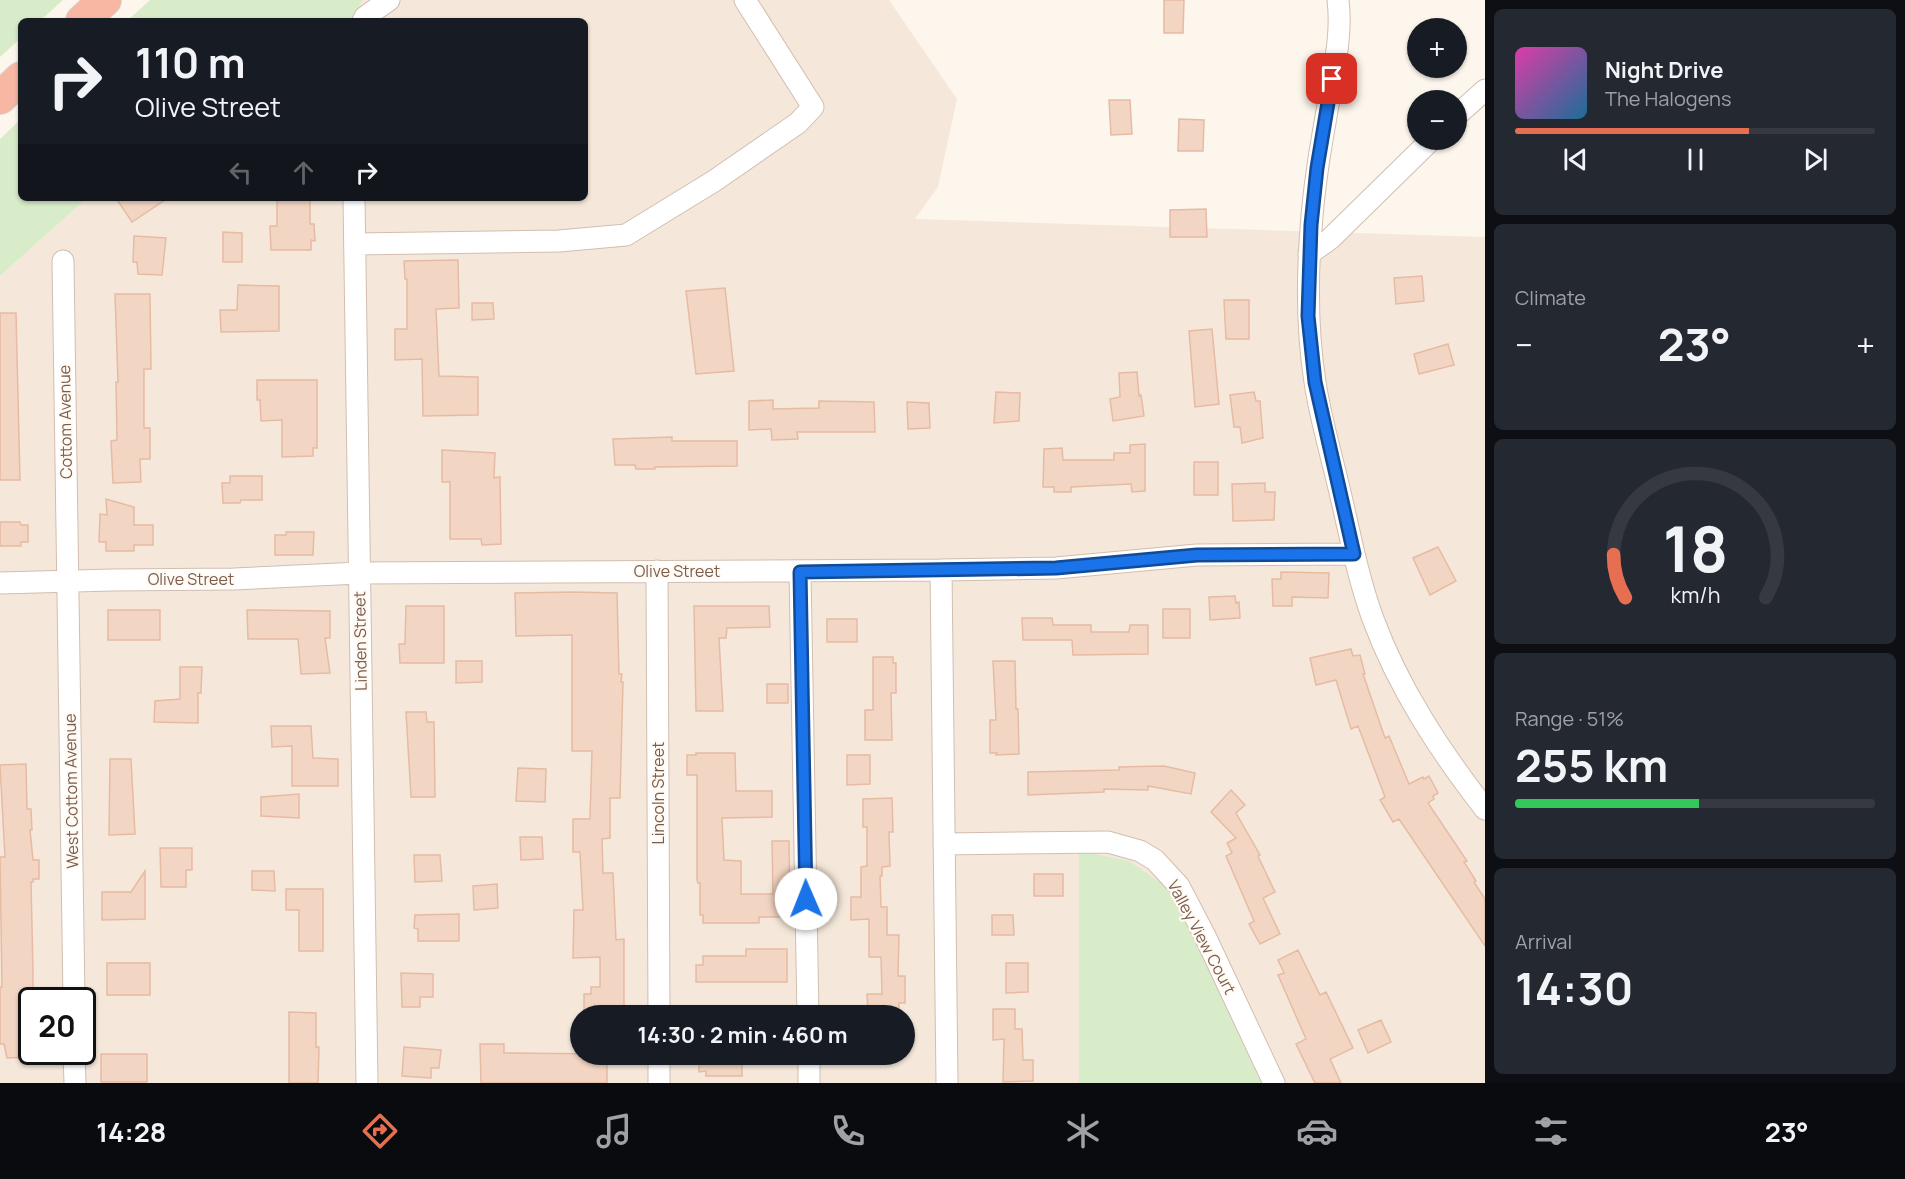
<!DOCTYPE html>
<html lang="en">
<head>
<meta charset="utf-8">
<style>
	body { margin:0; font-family:Manrope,sans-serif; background:#242831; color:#f1f3f6; height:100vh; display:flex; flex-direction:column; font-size:22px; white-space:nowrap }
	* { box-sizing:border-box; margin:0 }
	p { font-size:20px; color:#9ea1a6 }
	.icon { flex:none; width:33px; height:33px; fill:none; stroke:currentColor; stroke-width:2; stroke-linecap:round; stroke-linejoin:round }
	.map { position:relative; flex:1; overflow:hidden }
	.side { display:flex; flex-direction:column; gap:9px; padding:9px; background:#0d0f14; width:420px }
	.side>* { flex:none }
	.guide { position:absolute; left:18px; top:18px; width:570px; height:183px; border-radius:9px; box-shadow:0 2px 4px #0004; background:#171b24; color:#f1f3f6; overflow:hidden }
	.fabs { position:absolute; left:1407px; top:18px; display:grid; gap:12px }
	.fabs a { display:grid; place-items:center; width:60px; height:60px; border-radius:50%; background:#171b24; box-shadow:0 2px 4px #0004; font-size:30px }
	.speed { position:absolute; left:18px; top:987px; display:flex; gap:12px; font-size:30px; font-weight:700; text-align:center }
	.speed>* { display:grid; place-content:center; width:78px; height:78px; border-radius:50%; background:#171b24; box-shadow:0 2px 4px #0004; line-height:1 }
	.speed .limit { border:3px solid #111; border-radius:9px; background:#fff; color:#111 }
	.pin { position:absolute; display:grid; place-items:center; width:51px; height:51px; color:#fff; margin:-26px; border-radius:12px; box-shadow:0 3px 9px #0006 }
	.me { position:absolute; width:66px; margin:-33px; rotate:359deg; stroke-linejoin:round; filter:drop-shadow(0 0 4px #0008) }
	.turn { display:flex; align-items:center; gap:21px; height:126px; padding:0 18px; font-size:27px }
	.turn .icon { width:78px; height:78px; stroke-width:2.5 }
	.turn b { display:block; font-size:42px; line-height:51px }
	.lanes { display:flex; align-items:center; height:57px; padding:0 18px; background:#0003; justify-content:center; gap:30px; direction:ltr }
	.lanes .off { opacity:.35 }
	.big { font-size:45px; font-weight:700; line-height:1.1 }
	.side .card { flex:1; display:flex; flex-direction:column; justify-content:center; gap:9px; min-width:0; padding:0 21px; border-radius:9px; background:#242831 }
	.side .dial { align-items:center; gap:0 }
	.dial svg { height:156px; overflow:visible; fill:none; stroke:#363941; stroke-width:7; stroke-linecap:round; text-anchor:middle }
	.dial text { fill:#f1f3f6; stroke:none }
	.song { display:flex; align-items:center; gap:18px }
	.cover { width:72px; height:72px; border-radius:9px; background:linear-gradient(135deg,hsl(320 70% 55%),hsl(200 70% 35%)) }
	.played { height:6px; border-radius:3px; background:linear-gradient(90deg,#e76f51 65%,#363941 65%) }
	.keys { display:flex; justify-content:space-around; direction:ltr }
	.heat { display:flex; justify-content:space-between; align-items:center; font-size:33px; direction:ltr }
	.charge { height:9px; border-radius:4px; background:linear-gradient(90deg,#34c759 51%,#363941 0) }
	.trip { position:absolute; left:570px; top:1005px; width:345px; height:60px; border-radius:30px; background:#171b24; box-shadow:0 2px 4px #0004; font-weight:700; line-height:60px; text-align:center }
	.tab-bar { display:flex; height:96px; justify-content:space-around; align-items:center; background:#090b0e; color:#9ea1a6 }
	.tab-bar .icon { width:42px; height:42px }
	.tab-bar .selected { color:#e76f51 }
	.tab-bar b { font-size:27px; color:#f1f3f6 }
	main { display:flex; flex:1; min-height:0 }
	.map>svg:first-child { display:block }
</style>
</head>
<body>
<main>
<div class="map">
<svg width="1485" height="1083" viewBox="0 0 1485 1083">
	<rect width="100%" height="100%" fill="#fdf6ec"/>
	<path fill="#f5e8da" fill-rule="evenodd" d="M362,0h527l68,99 -19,88 -23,32 570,18v846h-1485v-807l87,-78h498v-177h-233zM32,1000h50v52h-50zM580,1016h324v38h-324z"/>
	<path fill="#d8ecc9" d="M0,0h63l-23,21h-19v17l-21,19z
		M150,0h212l-10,21h-225z
		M21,119v79h66l-87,78v-137z
		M1079,851l50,10 35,24 22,36 75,162h-182z"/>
	<path fill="#f3d5c3" stroke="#e6bba3" stroke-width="1.5" d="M1164,0h20l-1,33h-19z
		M1109,100h21l2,34 -21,1z
		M1179,119l25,1 -1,31h-25z
		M116,198h52l-36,24z
		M277,198h33v26h4l1,17 -4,-1v10h-40l-1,-24h7z
		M1206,209l1,28h-37v-27z
		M223,232l19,1v29h-19z
		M134,236l32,2 -4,37 -24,-1 -1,-12h-4z
		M458,260l1,48 -23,1 3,67 39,1v38l-55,1 -1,-57 -27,1v-31h12v-50h-2l-1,-18z
		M1422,276l2,25 -28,3 -2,-26z
		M238,285l41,1v45l-58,1 -1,-22h17z
		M725,288l9,83 -38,3 -10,-83z
		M115,294h35l1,75h-7v59h6v31h-10l1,23 -28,1 -2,-42 6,-1 -1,-58h2z
		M1224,300h25v39h-23z
		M472,303h21l1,16 -22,1z
		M0,313h16l4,167h-20z
		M1212,329l7,75 -24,3 -6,-76z
		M1448,344l6,21 -35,9 -5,-20z
		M1137,372l2,24 2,-1 3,21 -31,5 -3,-22 10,-2 -1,-24z
		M257,380h60v68h-4v8l-31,1v-37l-21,1 -1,-21h-3z
		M996,392l24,1 -1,28 -25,2z
		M1254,392l2,9h4l3,37 -21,5 -2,-16h-6l-4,-32z
		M773,400v9l46,-1v-7l55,1 1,30h-78l1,7 -26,1 -1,-11 -22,1v-29z
		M907,402l22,1 1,25 -22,1z
		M672,437v4h65v25l-82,1v2h-19l-1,-4h-20l-2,-26z
		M1145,444v47l-13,1 -1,-8 -60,3v5h-17v-5h-11l1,-38 18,-1 1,12h51v-7h16v-8z
		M442,450l53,3 -1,25 6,-1 1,67 -19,1 -1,-6h-31v-57h-8z
		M1194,462h24v33h-24z
		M230,476h32v24h-21l-1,3h-17l-1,-20h8z
		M1265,483v9h10l-1,28 -41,1 -1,-37z
		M106,499l28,8v18h19v20h-19v6h-28v-9h-7l1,-28 7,1z
		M0,522h20l1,3h7v17h-7v4h-21z
		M286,532h28l-1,23h-38v-20h11z
		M1438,547l18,34 -26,14 -17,-37z
		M1281,572l48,1 -1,25 -36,-1v9h-19l-1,-27h9z
		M572,592l45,1 2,81h3l-1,8h2l-3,116h-10v40l-8,1 1,34h10l3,67 8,-1v70h-6v4l-34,1v-20h7v-7h9v-30l-27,1 1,-48h9l-3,-58h-7v-33h17l2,-68h-20v-116l-56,1 -1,-43z
		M1235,596l1,7 3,-1 1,16 -30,2 -1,-23z
		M406,606h38v57h-44l-1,-19h6z
		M694,606h75l1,21 -43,1 -1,10h-7l4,73h-27z
		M1163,609h27v29h-27z
		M108,610h52v30h-52z
		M247,610l83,1v27h-5l5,35 -29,1 -3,-35h-50z
		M1022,618h30l1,7h38v7h38l1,-7h18v29l-75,1 -1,-15h-49z
		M827,619h30v23h-30z
		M1351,649l2,7 7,-1 5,19h-2l22,64 4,-2 20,48 14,-7 1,2 5,-3 9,17 -5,3 1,3 -6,4 39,58 -3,1 12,19 -2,1 11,17v47l-86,-127 -6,3 -13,-22 5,-3 -27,-71 -7,3 -15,-49 -20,5 -6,-27z
		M873,657h20v6h3v30h-5l1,47h-27v-30h8z
		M456,661h26v21l-26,1z
		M993,661h22l1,48h2l1,45 -23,1 1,-2h-7v-33h6z
		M180,667h22l-1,26h-3v30l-44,-1 1,-21 25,-2z
		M767,684h21v19h-21z
		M406,712h20l1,10h7l1,75h-24z
		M271,726h40l2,32 25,1v27h-46v-40l-20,1z
		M696,753h39l1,38h36v26l-50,1 2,42 17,1v33h32l-1,-53h17l1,76h-31v6h-56v-8h-3v-32h-2l-1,-3v-105h-10v-20h9z
		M847,755h23v29l-23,1z
		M110,759h21l4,75 -26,1z
		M26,764l1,45h4l1,21h-2l3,30h6v19h-6v3h-2l2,90 -1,85 -25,1 -3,-14h-4v-57h2l-2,-130h5l-5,-92z
		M1164,766l31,7 -4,21 -43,-8v4l-44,-1v3l-76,3v-23l91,-2v-3z
		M518,768l28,1 -1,33 -29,-1z
		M1231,790l14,15 -9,8 24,42 -2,1 17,36 -12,6 17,36 -20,10 -11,-20 5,-3 -28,-65 6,-3 -5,-10 9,-5 -25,-26z
		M299,794v24l-38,-2v-19z
		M892,798l1,34h-4l1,34 -8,1v9h-2l1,31h6v28h12l-1,41h7v27h-6v8h-31l-1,-17h15l-1,-37h-12v-38l-18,1v-23h10v-30l6,-1v-39h-4v-28z
		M520,837h22l1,22 -22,1z
		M160,848h32v22h-6v17h-25z
		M414,855h26l2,26 -27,1z
		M145,871v48l-43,1v-28h29z
		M252,871h22l1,20 -23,-1z
		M1034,874h29v22h-29z
		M497,884l1,24 -24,2 -1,-24z
		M286,889h37v62h-24v-41h-13z
		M459,914v27h-41v-12l-4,-1 1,-13z
		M992,915h21l1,20h-22z
		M746,949h41v33h-91v-17h7v-9h43z
		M1298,950l22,45 6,-3 27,56 -23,11 11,24h-26l-19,-39 10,-5 -28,-64 6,-2 -6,-13z
		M107,963h43v32h-43z
		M1006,963h22v29l-22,1z
		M401,973l32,1v23h-13v10h-18z
		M993,1009h22v20h7l1,31h10v21l-30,1 1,-43 -11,1z
		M289,1012l27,1v34h3l-1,36h-29z
		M1381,1020l10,22 -23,11 -10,-23z
		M480,1044h24v9l103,1v29h-126z
		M404,1047l37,3 -2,18h-8v10l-29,-2z
		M101,1054h46v28h-46z
		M742,1054v22h-36v-5l-7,1v-17z"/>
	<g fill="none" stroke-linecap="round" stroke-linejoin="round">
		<g stroke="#d1beb0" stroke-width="23">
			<path id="minor" d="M1338,0c4,32 -3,63 -8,94 -8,45 -16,89 -19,135 -4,51 -4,102 4,153 5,34 15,68 23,102 11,45 19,91 35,135 26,70 67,132 112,190
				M363,21l2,-4 24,-17
				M1456,116l29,-26
				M354,198l13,885
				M355,244l204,-3 67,-6 88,-54 84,-58 15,-16 -68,-107
				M1309,254l21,-15 101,-99
				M63,261l11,739
				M941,570l6,513
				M657,571l2,445
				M800,572l8,444
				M0,583l112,-3 122,-1 125,-6 582,-3 115,-2 141,-13 157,-1
				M944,844l164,-2 32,9 15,9 24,26 26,50 69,147
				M74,1052l1,31
				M659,1054v29
				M809,1054v29"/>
		</g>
		<g stroke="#dad1cd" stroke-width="34">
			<path id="highway" d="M82,21l23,-21
				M0,98l21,-20"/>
		</g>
		<use href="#minor" stroke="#fff" stroke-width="21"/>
		<use href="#highway" stroke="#f7b7a3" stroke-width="32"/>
	</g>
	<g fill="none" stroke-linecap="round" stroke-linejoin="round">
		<g stroke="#114b97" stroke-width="15">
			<path id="route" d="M806,899l-6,-327 256,-4 141,-13 157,-1 -39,-172 -7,-66 3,-91 6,-57 15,-89"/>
		</g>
		<use href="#route" stroke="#1a73e8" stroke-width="10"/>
	</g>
	<g text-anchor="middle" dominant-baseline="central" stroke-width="4.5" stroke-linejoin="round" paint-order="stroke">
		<g font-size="16" fill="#7a5c4d" stroke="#fffaf3">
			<text transform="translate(65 422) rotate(-91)">Cottom Avenue</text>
			<text x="677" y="571">Olive Street</text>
			<text x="191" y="579">Olive Street</text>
			<text transform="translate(360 641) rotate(-91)">Linden Street</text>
			<text transform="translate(71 791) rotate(-91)">West Cottom Avenue</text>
			<text transform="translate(658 793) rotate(-90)">Lincoln Street</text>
			<text transform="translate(1202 937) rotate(62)">Valley View Court</text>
		</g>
	</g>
</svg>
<div class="fabs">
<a>+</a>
<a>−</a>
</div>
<div class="speed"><div class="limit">20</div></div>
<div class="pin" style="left:1332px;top:79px;background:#d93025"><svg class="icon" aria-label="arrive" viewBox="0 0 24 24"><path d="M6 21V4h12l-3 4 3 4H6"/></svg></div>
<svg class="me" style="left:806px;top:899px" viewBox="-20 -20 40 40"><circle r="19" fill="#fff"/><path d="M0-13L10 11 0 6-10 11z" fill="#1a73e8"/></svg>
<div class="trip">14:30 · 2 min · 460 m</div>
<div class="guide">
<div class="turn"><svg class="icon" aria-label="right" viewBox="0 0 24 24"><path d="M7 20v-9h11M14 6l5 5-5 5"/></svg><div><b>110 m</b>Olive Street</div></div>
<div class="lanes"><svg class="icon off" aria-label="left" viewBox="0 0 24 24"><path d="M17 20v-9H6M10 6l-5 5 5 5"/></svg><svg class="icon off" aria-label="ahead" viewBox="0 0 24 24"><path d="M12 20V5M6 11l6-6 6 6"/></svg><svg class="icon" aria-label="right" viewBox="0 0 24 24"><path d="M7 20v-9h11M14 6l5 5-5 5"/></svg></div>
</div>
</div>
<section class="side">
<div class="card">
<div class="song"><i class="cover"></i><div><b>Night Drive</b><p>The Halogens</p></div></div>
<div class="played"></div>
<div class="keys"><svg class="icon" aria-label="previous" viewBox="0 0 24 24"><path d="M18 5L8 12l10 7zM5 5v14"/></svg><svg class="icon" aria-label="pause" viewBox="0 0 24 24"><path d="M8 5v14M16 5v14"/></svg><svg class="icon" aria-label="next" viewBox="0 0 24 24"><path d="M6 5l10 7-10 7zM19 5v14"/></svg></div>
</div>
<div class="card"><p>Climate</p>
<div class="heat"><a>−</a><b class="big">23°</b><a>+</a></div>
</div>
<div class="card dial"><svg viewBox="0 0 100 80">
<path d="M14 69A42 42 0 1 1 86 69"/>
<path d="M14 69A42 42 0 0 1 8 47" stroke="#e76f51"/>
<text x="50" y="56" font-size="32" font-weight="700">18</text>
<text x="50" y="72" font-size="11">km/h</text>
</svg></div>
<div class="card"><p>Range · 51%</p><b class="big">255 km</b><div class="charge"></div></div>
<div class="card"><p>Arrival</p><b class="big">14:30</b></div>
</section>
</main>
<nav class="tab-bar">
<b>14:28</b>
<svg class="icon selected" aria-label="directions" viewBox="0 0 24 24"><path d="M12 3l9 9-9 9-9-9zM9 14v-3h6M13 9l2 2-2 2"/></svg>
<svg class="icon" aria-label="music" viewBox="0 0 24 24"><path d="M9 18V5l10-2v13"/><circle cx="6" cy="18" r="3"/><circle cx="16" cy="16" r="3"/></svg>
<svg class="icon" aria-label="phone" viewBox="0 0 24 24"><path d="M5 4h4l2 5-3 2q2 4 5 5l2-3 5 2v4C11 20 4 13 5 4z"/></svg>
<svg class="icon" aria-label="climate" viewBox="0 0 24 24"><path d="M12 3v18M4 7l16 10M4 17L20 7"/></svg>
<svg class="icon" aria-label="car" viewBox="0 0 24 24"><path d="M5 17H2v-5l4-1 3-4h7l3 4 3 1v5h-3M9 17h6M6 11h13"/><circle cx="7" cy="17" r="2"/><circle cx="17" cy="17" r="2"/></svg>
<svg class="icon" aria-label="filters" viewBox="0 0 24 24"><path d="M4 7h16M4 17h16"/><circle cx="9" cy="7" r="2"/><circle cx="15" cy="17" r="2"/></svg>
<b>23°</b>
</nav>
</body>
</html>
